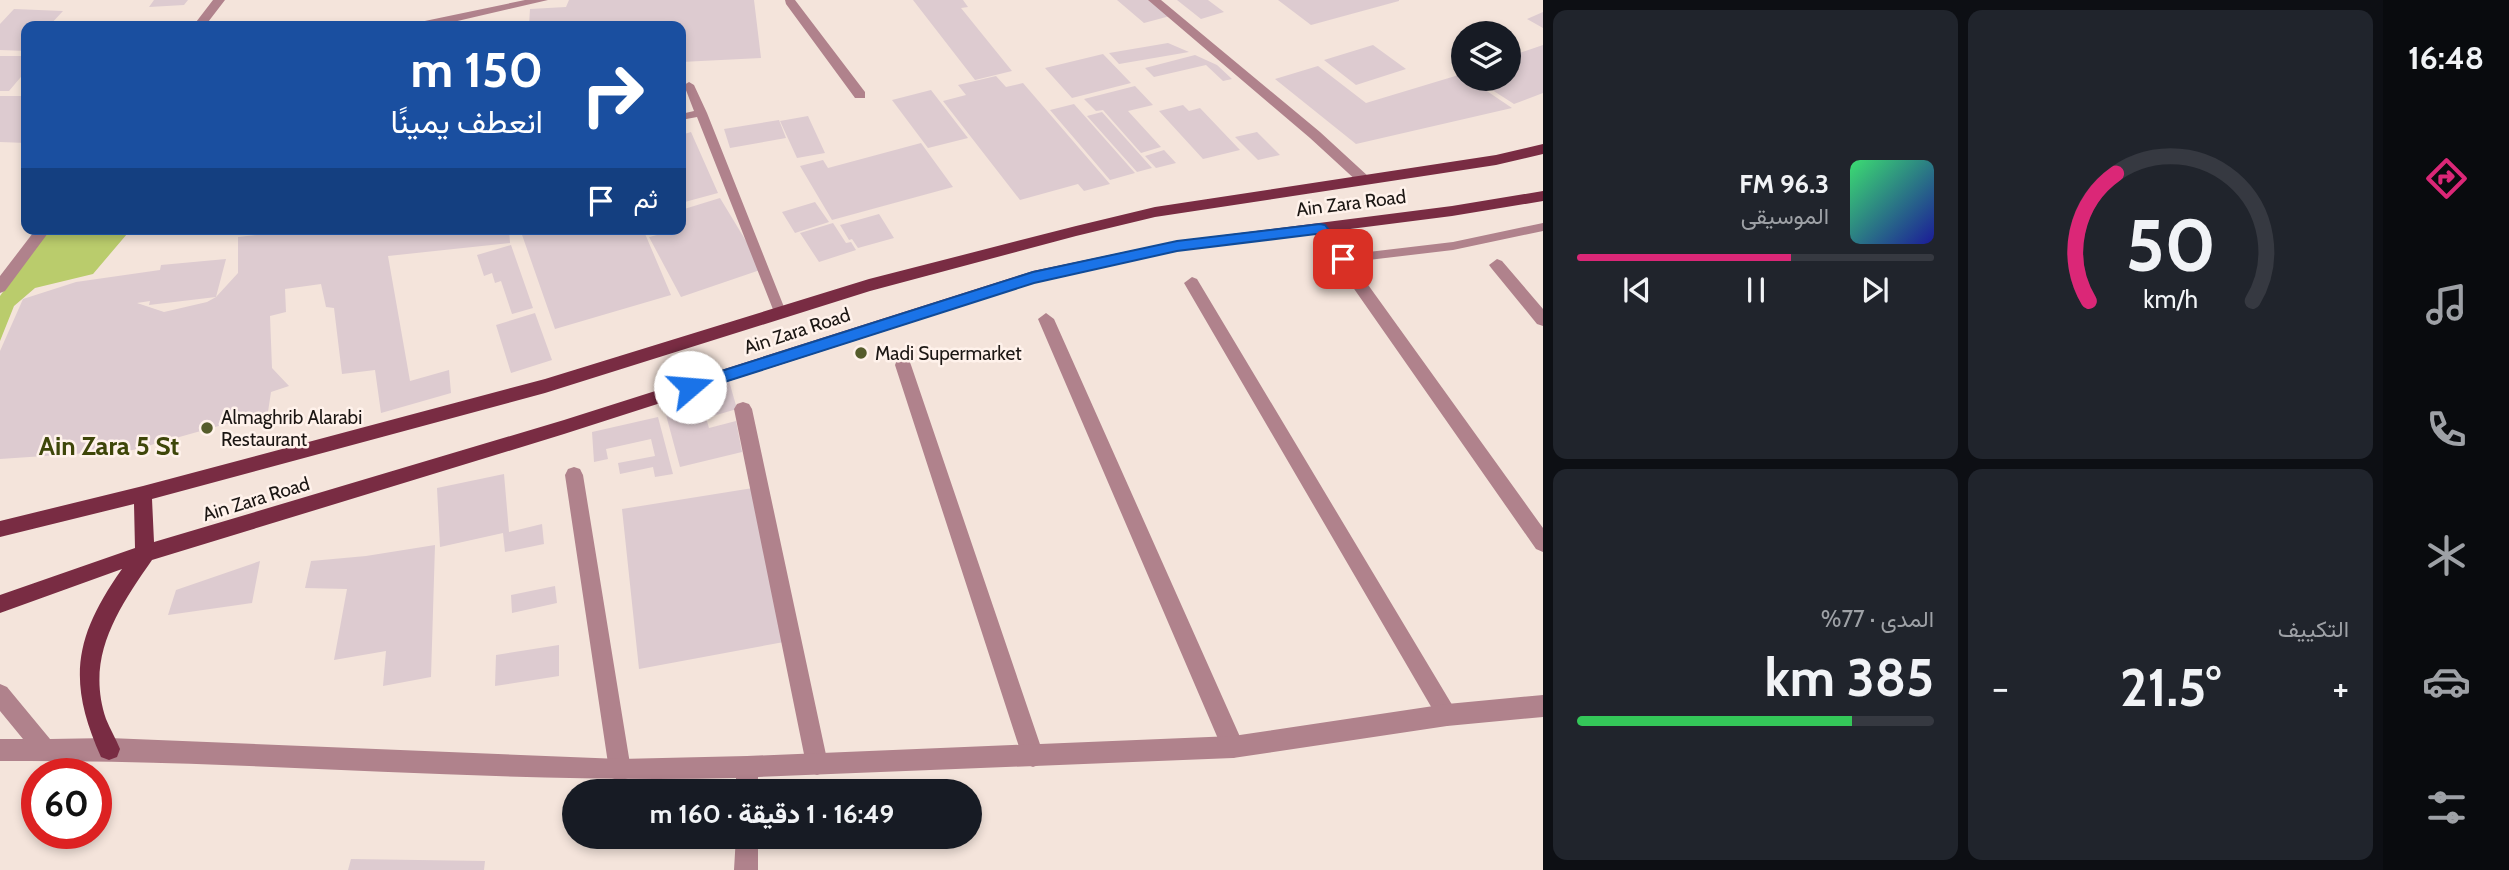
<!DOCTYPE html>
<html lang="ar">
<head>
<meta charset="utf-8">
<style>
	body { margin:0; font-family:Cabin,Vazirmatn,sans-serif; background:#20242c; color:#f1f3f6; direction:rtl; height:100vh; display:flex; flex-direction:column; font-size:26px; white-space:nowrap }
	* { box-sizing:border-box; margin:0 }
	p { font-size:23px; color:#9ea1a6 }
	.icon { flex:none; width:38px; height:38px; fill:none; stroke:currentColor; stroke-width:2; stroke-linecap:round; stroke-linejoin:round }
	.map { position:relative; flex:1; overflow:hidden; direction:ltr }
	.sheet { display:flex; flex-direction:column; gap:10px; padding:10px; background:#0d0f14; width:840px }
	.sheet>* { flex:none }
	.hud { position:absolute; left:21px; top:21px; width:665px; height:214px; border-radius:14px; box-shadow:0 4px 10px #0003; direction:rtl; background:#1a4fa0; color:#fff; overflow:hidden }
	.controls { position:absolute; left:1451px; top:21px; display:grid; gap:14px }
	.controls a { display:grid; place-items:center; width:70px; height:70px; border-radius:50%; background:#171b24; box-shadow:0 4px 10px #0003; font-size:35px }
	.speed { position:absolute; left:21px; top:758px; display:flex; gap:14px; font-size:35px; font-weight:700; text-align:center }
	.speed>* { display:grid; place-content:center; width:91px; height:91px; border-radius:50%; background:#171b24; box-shadow:0 4px 10px #0003; line-height:1 }
	.speed .limit { border:10px solid #d22; background:#fff; color:#111 }
	.pin { position:absolute; display:grid; place-items:center; width:60px; height:60px; color:#fff; margin:-30px; border-radius:14px; box-shadow:0 4px 10px #0006 }
	.me { position:absolute; width:77px; margin:-38px; rotate:72deg; stroke-linejoin:round; filter:drop-shadow(0 0 5px #0008) }
	.turn { display:flex; align-items:center; gap:24px; height:147px; padding:0 28px; font-size:32px }
	.turn .icon { width:91px; height:91px; stroke-width:2.5 }
	.turn b { display:block; font-size:49px; line-height:60px }
	.then { display:flex; align-items:center; height:66px; padding:0 28px; background:#0003; gap:14px; font-size:26px }
	.big { font-size:52px; font-weight:800; line-height:1.1 }
	.sheet .card { flex:1; display:flex; flex-direction:column; justify-content:center; gap:10px; min-width:0; padding:0 24px; border-radius:14px; background:#20242c }
	.sheet .dial { align-items:center; gap:0 }
	.dial svg { height:182px; overflow:visible; fill:none; stroke:#363941; stroke-width:7; stroke-linecap:round; text-anchor:middle }
	.dial text { fill:#f1f3f6; stroke:none }
	.song { display:flex; align-items:center; gap:21px }
	.cover { width:84px; height:84px; border-radius:10px; background:linear-gradient(135deg,hsl(140 70% 55%),hsl(240 70% 35%)) }
	.played { height:7px; border-radius:4px; background:linear-gradient(90deg,#db2777 60%,#363941 60%) }
	.keys { display:flex; justify-content:space-around; direction:ltr }
	.heat { display:flex; justify-content:space-between; align-items:center; font-size:38px; direction:ltr }
	.charge { height:10px; border-radius:5px; background:linear-gradient(90deg,#34c759 77%,#363941 0) }
	.sheet .tiles { flex:1; display:grid; gap:10px; grid-template-columns:repeat(2,1fr) }
	.trip { position:absolute; left:562px; top:779px; width:420px; height:70px; border-radius:35px; background:#171b24; box-shadow:0 4px 10px #0003; font-weight:800; line-height:70px; text-align:center; direction:rtl }
	main { display:flex; flex:1; min-height:0 }
	.tab-bar { display:flex; flex-direction:column; width:126px; justify-content:space-around; align-items:center; background:#090b0e; color:#9ea1a6 }
	.tab-bar .icon { width:49px; height:49px }
	.tab-bar .current { color:#db2777 }
	.tab-bar b { font-size:32px; color:#f1f3f6 }
	.map>svg:first-child { display:block }
</style>
</head>
<body>
<main>
<nav class="tab-bar">
<b>16:48</b>
<svg class="icon current" aria-label="directions" viewBox="0 0 24 24"><path d="M12 3l9 9-9 9-9-9zM9 14v-3h6M13 9l2 2-2 2"/></svg>
<svg class="icon" aria-label="music" viewBox="0 0 24 24"><path d="M9 18V5l10-2v13"/><circle cx="6" cy="18" r="3"/><circle cx="16" cy="16" r="3"/></svg>
<svg class="icon" aria-label="phone" viewBox="0 0 24 24"><path d="M5 4h4l2 5-3 2q2 4 5 5l2-3 5 2v4C11 20 4 13 5 4z"/></svg>
<svg class="icon" aria-label="climate" viewBox="0 0 24 24"><path d="M12 3v18M4 7l16 10M4 17L20 7"/></svg>
<svg class="icon" aria-label="car" viewBox="0 0 24 24"><path d="M5 17H2v-5l4-1 3-4h7l3 4 3 1v5h-3M9 17h6M6 11h13"/><circle cx="7" cy="17" r="2"/><circle cx="17" cy="17" r="2"/></svg>
<svg class="icon" aria-label="filters" viewBox="0 0 24 24"><path d="M4 7h16M4 17h16"/><circle cx="9" cy="7" r="2"/><circle cx="15" cy="17" r="2"/></svg>
</nav>
<section class="sheet">
<div class="tiles">
<div class="card dial"><svg viewBox="0 0 100 80">
<path d="M14 69A42 42 0 1 1 86 69"/>
<path d="M14 69A42 42 0 0 1 26 13" stroke="#db2777"/>
<text x="50" y="56" font-size="32" font-weight="700">50</text>
<text x="50" y="72" font-size="11">km/h</text>
</svg></div>
<div class="card">
<div class="song"><i class="cover"></i><div><b>96.3 FM</b><p>الموسيقى</p></div></div>
<div class="played"></div>
<div class="keys"><svg class="icon" aria-label="previous" viewBox="0 0 24 24"><path d="M18 5L8 12l10 7zM5 5v14"/></svg><svg class="icon" aria-label="pause" viewBox="0 0 24 24"><path d="M8 5v14M16 5v14"/></svg><svg class="icon" aria-label="next" viewBox="0 0 24 24"><path d="M6 5l10 7-10 7zM19 5v14"/></svg></div>
</div>
<div class="card"><p>التكييف</p>
<div class="heat"><a>−</a><b class="big">21.5°</b><a>+</a></div>
</div>
<div class="card"><p>المدى · 77%</p><b class="big">385 km</b><div class="charge"></div></div>
</div>
</section>
<div class="map">
<svg width="1543" height="870" viewBox="0 0 1543 870">
	<rect width="100%" height="100%" fill="#f4e4db"/>
	<path fill="#bacc6c" d="M48,229h80l-1,5 -34,40 -58,14 -21,18 -14,35v-45z"/>
	<path fill="#ddcbd0" fill-rule="evenodd" d="M154,0h34l-4,5 -35,2z
		M569,0h185l7,58 -80,4v-36h-152l1,-17 36,-2z
		M913,0h50l5,7 -7,1 51,63 -37,9z
		M1117,0h33l20,16 -26,7z
		M1177,0h31l16,12 -23,7z
		M1278,0h121v1l-88,24z
		M14,9l49,2 -14,15h-23v25l-26,-1v-26z
		M1543,12v16l-16,-9z
		M1168,43l21,9 -70,12 -10,-11z
		M1373,45l33,24 -50,16 -32,-25z
		M1543,45v48l-29,11 -39,-25h33v-22z
		M1103,54l28,29 -59,15 -27,-30z
		M1195,55l22,10 15,14 -9,2 -17,-16 -52,12 -9,-9z
		M0,56h26v15l-17,20h-9z
		M1318,66l48,37 96,-29 1,5h6l43,29 -156,36 -81,-65z
		M996,76l10,11 17,-4 87,101 -26,7 -6,-7 -58,16 -77,-99 23,-6 -8,-10z
		M1135,86l18,19 -25,6 33,36 -20,6 -38,-43 -7,1 -12,-12z
		M931,90l37,48 -40,10 -36,-48z
		M0,96h26v47l-26,-1z
		M1074,104l61,69 -25,7 -60,-70z
		M1183,105l6,6 11,-3 40,42 -37,9 -44,-48z
		M1102,112l50,56 -15,4 -50,-56z
		M808,116l17,37 -28,5 -17,-37z
		M779,120l7,18 -56,10 -6,-19z
		M691,132l27,61 -37,10v-68z
		M1257,132l23,23 -22,5 -23,-23z
		M921,143l32,44 -121,33 -32,-54 23,-6 5,8z
		M1164,150l12,13 -20,5 -11,-12z
		M720,198l43,71 -82,28 -32,-60 32,-8v-19z
		M815,202l14,20 -34,11 -13,-21z
		M879,214l15,24 -36,10 -6,-9 -3,1 -9,-15z
		M833,223l13,20 5,-1 5,8 -37,12 -19,-29z
		M313,229h196l1,14 -122,13 22,125 39,-11 2,23 -70,20 -6,-43 -33,4 -8,-66 -8,-1 -5,-23 -36,5 1,23 -16,4 2,52 17,18 -18,6 -3,20 -135,38 -133,9v-108l23,-52 53,-17 84,-12 1,-5 65,-6 -10,38 22,-24v-36zM216,297l-9,5 -43,10 -27,-9 13,-2 -1,4z
		M520,229h123l28,66 -116,34z
		M511,245l22,63 -21,6 -11,-33 -6,2 -3,-10 -8,3 -7,-21z
		M535,313l17,47 -41,13 -15,-48z
		M729,381l8,28 -31,9 3,10 27,-7 6,31 -62,15 -18,-67z
		M658,417l15,57 -18,3 -2,-10 -33,7 -2,-11 37,-7 -4,-17 -45,10 2,10 -14,3 -2,-30z
		M504,474l5,58 33,-8 2,20 -39,8 -2,-19 -63,14 -3,-59z
		M753,488l31,154 -145,27 -17,-160z
		M435,545l-4,132 -48,9 3,-35 -52,9 13,-71 -42,-1 6,-27 55,-5z
		M260,561l-8,42 -84,12 8,-25z
		M555,586l2,17 -45,10 -1,-18z
		M559,645v31l-64,10 1,-31z
		M351,859l134,2 -1,9h-136z"/>
	<g fill="none" stroke-linecap="round" stroke-linejoin="round">
		<path fill="#b0828c" fill-rule="evenodd" d="M689,82l5,3 13,28 79,199 -2,3 -4,2 -6,-5 -77,-195 -16,3v-6l13,-3 -10,-26z
			M1543,223v8l-90,19 -110,13 -6,-4 6,-4 110,-13z"/>
		<path fill="#b0828c" fill-rule="evenodd" d="M213,0h12l-20,26h-12z
			M525,0h23l-112,26h-22l6,-4z
			M785,0h10l70,92v6h-10l-69,-94z
			M1148,0h13l159,132 49,45v6h-10l-49,-45z
			M1320,224l5,1 218,303v24l-7,-3 -221,-316 -2,-4 2,-4z
			M36,229h15l-46,62 -5,2v-17z
			M1497,259l5,2 41,48v17l-6,-2 -45,-55 -3,-4z
			M1192,277l5,2 257,429 4,7 -4,7 -7,4 -7,-4 -256,-439z
			M1046,313l8,6 187,420 3,8 -3,8 -8,3 -8,-3 -187,-436z
			M903,358l6,2 2,5 133,391 -3,8 -8,3 -8,-3 -3,-8 -127,-391 2,-5z
			M743,402l6,2 3,5 76,355 -3,8 -8,3 -8,-3 -3,-8 -72,-355 3,-5z
			M574,467l6,2 3,6 48,295 -3,8 -8,3 -8,-3 -3,-8 -44,-295 3,-6z"/>
		<path fill="#b0828c" fill-rule="evenodd" d="M0,684l7,3 43,52 59,-1 511,21 127,-3 486,-20 214,-32 96,-9v22l-96,9 -214,32 -475,19v14h-22v-13c-246,6 -490,-19 -736,-17v-22h23l-23,-28z
			M736,836h22v34h-24z"/>
		<path fill="#792c43" fill-rule="evenodd" d="M1543,144v10l-47,11 -341,52 -79,19 -206,55 -325,102 -393,106 2,43 410,-122 469,-149 144,-30 275,-35 91,-15v10l-91,15 -275,35 -143,32 -470,151 -412,126c-34,49 -67,97 -46,159 4,10 10,20 14,30l-3,8 -8,3 -8,-3c-34,-76 -27,-120 21,-188l-122,44v-18l135,-47 -1,-44 -134,33v-16l143,-35 402,-107 324,-100 207,-53 79,-19 341,-52z"/>
	</g>
	<path fill="#1a73e8" stroke="#114b97" stroke-width="2" d="M1320,224l5,1 23,30v7h-10l-22,-28 -139,17 -143,32 -344,110 -8,-6 8,-6 343,-109 144,-31z"/>
	<g fill="#555c2b" stroke="#fff2eb" stroke-width="2.5">
		<circle cx="861" cy="353" r="7"/>
		<circle cx="207" cy="428" r="7"/>
	</g>
	<g text-anchor="middle" dominant-baseline="central" stroke-width="5" stroke-linejoin="round" paint-order="stroke">
		<g font-size="19" fill="#1b1613" stroke="#fff2eb">
			<text transform="translate(1351 203) rotate(-7)">Ain Zara Road</text>
			<text transform="translate(797 331) rotate(-18)">Ain Zara Road</text>
			<text transform="translate(256 499) rotate(-17)">Ain Zara Road</text>
		</g>
		<g font-size="19" fill="#1b1613" stroke="#fff2eb" text-anchor="start">
			<text x="875" y="353">Madi Supermarket</text>
			<text x="221" y="417">Almaghrib Alarabi<tspan x="221" dy="22">Restaurant</tspan></text>
		</g>
		<g font-size="26" font-weight="bold" fill="#3e4609" stroke="#fff2eb">
			<text x="109" y="446">Ain Zara 5 St</text>
		</g>
	</g>
</svg>
<div class="controls">
<a><svg class="icon" aria-label="layers" viewBox="0 0 24 24"><path d="M12 4l9 5-9 5-9-5zM3 14l9 5 9-5"/></svg></a>
</div>
<div class="speed"><div class="limit">60</div></div>
<div class="pin" style="left:1343px;top:259px;background:#d93025"><svg class="icon" aria-label="arrive" viewBox="0 0 24 24"><path d="M6 21V4h12l-3 4 3 4H6"/></svg></div>
<svg class="me" style="left:690px;top:387px" viewBox="-20 -20 40 40"><circle r="19" fill="#fff"/><path d="M0-13L10 11 0 6-10 11z" fill="#1a73e8"/></svg>
<div class="trip">16:49 · 1 دقيقة · 160 m</div>
<div class="hud">
<div class="turn"><svg class="icon" aria-label="right" viewBox="0 0 24 24"><path d="M7 20v-9h11M14 6l5 5-5 5"/></svg><div><b>150 m</b>انعطف يمينًا</div></div>
<div class="then">ثم<svg class="icon" aria-label="arrive" viewBox="0 0 24 24"><path d="M6 21V4h12l-3 4 3 4H6"/></svg></div>
</div>
</div>
</main>
</body>
</html>
